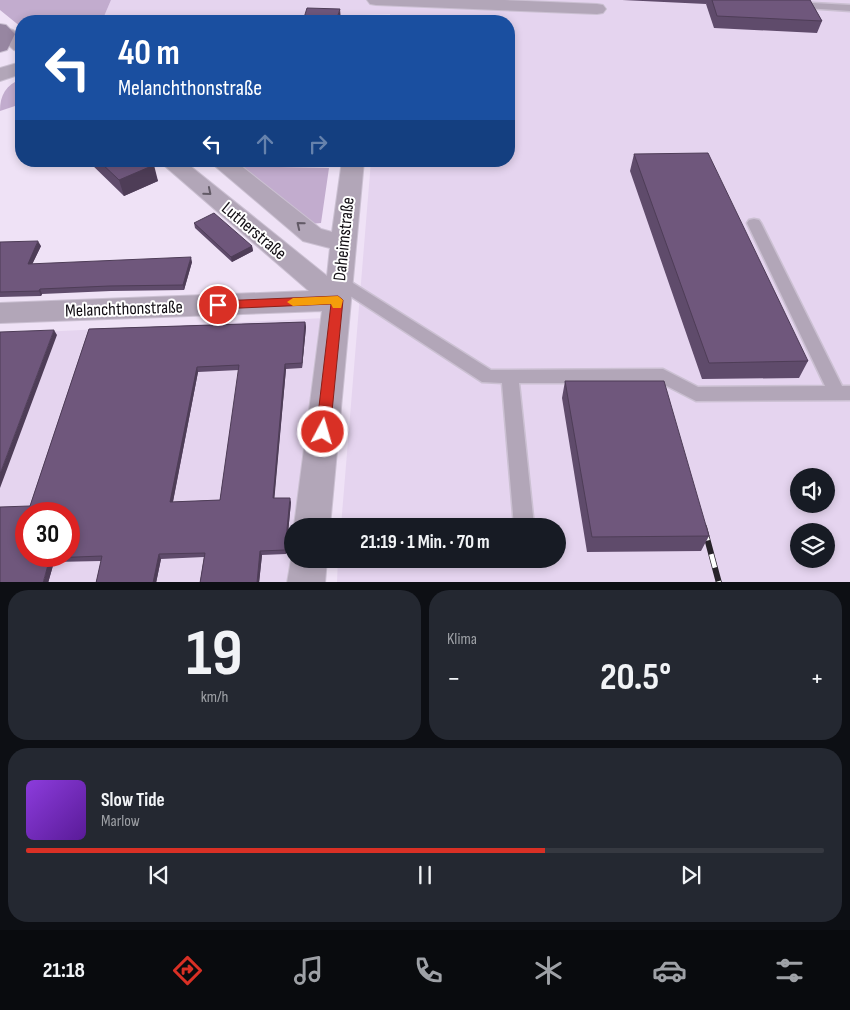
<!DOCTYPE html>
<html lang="de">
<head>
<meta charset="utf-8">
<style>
	body { margin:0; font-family:"Sofia Sans Condensed",sans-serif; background:#242831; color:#f1f3f6; height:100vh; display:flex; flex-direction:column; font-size:19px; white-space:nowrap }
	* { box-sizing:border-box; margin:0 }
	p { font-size:16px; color:#9ea1a6 }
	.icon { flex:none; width:28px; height:28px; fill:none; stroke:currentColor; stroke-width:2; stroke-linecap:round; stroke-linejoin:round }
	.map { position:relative; height:582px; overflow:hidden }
	.panel { display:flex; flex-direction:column; gap:8px; padding:8px; background:#0d0f14; flex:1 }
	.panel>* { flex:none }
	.top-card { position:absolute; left:15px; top:15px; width:500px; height:152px; border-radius:20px; box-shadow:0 2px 8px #0003; background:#1a4fa0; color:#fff; overflow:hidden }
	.tools { position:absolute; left:790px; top:468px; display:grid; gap:10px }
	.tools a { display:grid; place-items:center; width:45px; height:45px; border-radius:50%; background:#171b24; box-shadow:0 2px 8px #0003; font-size:25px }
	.speed { position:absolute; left:15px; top:502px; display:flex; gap:10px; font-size:25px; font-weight:700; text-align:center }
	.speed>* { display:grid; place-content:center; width:65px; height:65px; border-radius:50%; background:#171b24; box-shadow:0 2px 8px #0003; line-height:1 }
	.speed .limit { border:8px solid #d22; background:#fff; color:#111 }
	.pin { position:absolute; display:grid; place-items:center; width:42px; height:42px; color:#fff; margin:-21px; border:2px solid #fff; border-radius:50%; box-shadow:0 1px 5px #0007 }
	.me { position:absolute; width:55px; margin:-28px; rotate:6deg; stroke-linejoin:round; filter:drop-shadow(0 0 4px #0008) }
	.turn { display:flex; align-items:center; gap:18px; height:105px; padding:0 20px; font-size:22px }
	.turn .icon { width:65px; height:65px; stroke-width:2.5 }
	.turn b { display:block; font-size:35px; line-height:42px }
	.lanes { display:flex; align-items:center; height:48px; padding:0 20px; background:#0003; justify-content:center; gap:25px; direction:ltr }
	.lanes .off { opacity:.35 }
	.big { font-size:38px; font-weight:700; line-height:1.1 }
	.panel .card { flex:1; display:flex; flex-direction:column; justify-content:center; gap:8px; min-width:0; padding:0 18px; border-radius:20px; background:#242831 }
	.panel .dial { align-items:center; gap:0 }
	.dial b { font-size:65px; line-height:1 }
	.song { display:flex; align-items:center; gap:15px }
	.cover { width:60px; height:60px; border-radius:8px; background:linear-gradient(135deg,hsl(270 70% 55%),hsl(270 70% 35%)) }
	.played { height:5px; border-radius:2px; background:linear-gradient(90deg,#d93025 65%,#363941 65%) }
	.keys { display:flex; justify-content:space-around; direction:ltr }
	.heat { display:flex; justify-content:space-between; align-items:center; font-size:28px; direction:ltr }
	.panel .tiles { flex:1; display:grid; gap:8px; grid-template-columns:1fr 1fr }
	.card:last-child { grid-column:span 2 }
	.trip { position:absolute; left:284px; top:518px; width:282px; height:50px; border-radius:25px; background:#171b24; box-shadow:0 2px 8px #0003; font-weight:700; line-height:50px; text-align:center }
	.tab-bar { display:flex; height:80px; justify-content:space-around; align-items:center; background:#090b0e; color:#9ea1a6 }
	.tab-bar .icon { width:35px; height:35px }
	.tab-bar .on { color:#d93025 }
	.tab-bar b { font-size:22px; color:#f1f3f6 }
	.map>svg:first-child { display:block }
</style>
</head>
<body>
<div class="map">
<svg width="850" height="583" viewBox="0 0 850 583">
	<rect width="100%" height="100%" fill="#efe2f6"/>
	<path fill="#e5d4ef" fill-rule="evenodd" d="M111,0h739v582h-513l1,-23h220v-33h-217l30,-365h138v-140h-119v-7l-197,7h-91zM799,476h27v28h-27zM799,531h27v28h-27z
		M325,318l-25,208h-8v33h4l-3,23h-293v-248zM26,514h43v42h-43z"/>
	<path fill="#c2acce" d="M0,0h111l-9,21h-81v6l-21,-17z
		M21,79v25l-21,7c0,-16 6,-26 21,-32z
		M235,166l94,2 -8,55 -11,1z"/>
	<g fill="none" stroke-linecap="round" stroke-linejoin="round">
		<g stroke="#cbc0d2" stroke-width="3">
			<path id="service" d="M794,2l56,3v6l-59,-4 -2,-2z
				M754,219l5,1 2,3 81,163h8v14l-154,1 -35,-18h-142l15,143h-20l-12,-143 -20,-1 -147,-96 -2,-4 2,-4 5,-1 5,1 146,92 172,-1 35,18 127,-1 -78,-163 2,-3z"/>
		</g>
		<g stroke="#cbc0d2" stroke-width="2">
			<path id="minor" d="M367,0h137l93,4 6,1 3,4 -3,4 -6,1 -221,-9 -6,-1z
				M6,28l7,2 8,7v15l-7,-2 -14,-12v-8z
				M21,62v12l-21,7v-13z
				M159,161h25l143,115 3,-28 -27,-7 -94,-80h26l86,68 11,3 10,-71h22l-34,365h-36l28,-215 -322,12v-20l309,-12z
				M292,554v5h35l-2,24h-38z"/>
		</g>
		<g stroke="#cbc0d2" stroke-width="2">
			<path id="secondary" d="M0,24l6,1 9,9 -8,16 -7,2z"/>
		</g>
		<use href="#service" fill="#b2a6b8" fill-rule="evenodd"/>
		<use href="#minor" fill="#b2a6b8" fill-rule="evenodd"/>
		<use href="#secondary" fill="#9786a1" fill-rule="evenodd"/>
		<g stroke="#28232a" stroke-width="6">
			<path id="rail" d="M704,527l15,56"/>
		</g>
		<use href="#rail" stroke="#fff" stroke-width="4.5" stroke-dasharray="14" stroke-linecap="butt"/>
	</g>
	<path fill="#5f4b6b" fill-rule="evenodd" d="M622,0h85l-1,4z
		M707,0h103l12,21 -5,12 -103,-5 -8,-24z
		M634,154l174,207 -9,17 -97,1 -72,-208z
		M88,161h61l9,20 -34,15z
		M239,161h44v1h-44z
		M194,223l58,23 1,5 -21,11 -37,-34z
		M0,242l41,4 -9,18 160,-2 -8,28 -73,1 -69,3 -1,2 -41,1z
		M305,322l1,5 -4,41 -16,1 -12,129 17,4 -5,52 -24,1 -3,28h-59l4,-26 -43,2 -5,24h-60l5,-22 -47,1 -6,21 -18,-77 59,-177zM239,370l-19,130 -47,2 25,-130z
		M565,381l144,155 -8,15 -114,1 -25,-154z"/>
	<path fill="#4e3d57" d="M340,9l1,12h-5z
		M154,165l4,16 -34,15 -5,-16z
		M38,241l3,5 -11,23 -2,-5z
		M252,246l1,5 -21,11 -1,-5z
		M191,257l1,5 -8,28 -1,-5z
		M40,289l2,5 -1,2 -2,-5z
		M305,322l1,5 -4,41v-5z
		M54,330l3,5 -57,153v-14z
		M285,364l1,5 -12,134 -1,-5z
		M197,367l1,5 -26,134 -2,-4z
		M290,498l1,4 -5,52 -1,-4z
		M260,551l2,4 -3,28h-2z
		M159,554l2,5 -5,24h-3z
		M50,558l4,4 -6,21h-5z"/>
	<path fill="#6f577c" stroke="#4e3d57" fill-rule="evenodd" d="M712,0h98l12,21 -105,-5z
		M307,8l33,1 -4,12h-33z
		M708,153l100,208 -99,2 -75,-209z
		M99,161h50l5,4 -35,15z
		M214,213l38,33 -21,11 -37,-34z
		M38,241l-10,23 163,-7 -8,28 -74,1 -69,3 -1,2 -39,1v-50z
		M305,322l-3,41 -17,1 -12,134h17l-5,52 -25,1 -3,32h-57l5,-30 -46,1 -6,29h-57l6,-27 -52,2 -7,25h-43v-76l30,-1 59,-177zM239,365l-19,135 -50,2 27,-135zM26,514h43v42h-43z
		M54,330l-54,144v-142z
		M565,381h99l45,155 -117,1z"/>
	<defs><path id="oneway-chevron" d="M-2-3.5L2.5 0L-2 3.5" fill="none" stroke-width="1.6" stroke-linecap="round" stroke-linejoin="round" transform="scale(1.25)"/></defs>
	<g stroke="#625a66">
		<use href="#oneway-chevron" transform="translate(208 192) rotate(40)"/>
		<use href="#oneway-chevron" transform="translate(300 225) rotate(-141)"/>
	</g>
	<path fill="#d93025" stroke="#8d1f18" d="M338,296l5,4 -13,132 -2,4 -5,2 -5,-2 -2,-4 15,-128 -113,5 -5,-4 5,-4z"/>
	<path fill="#f59e0b" d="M338,296l5,4 -2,8h-8l-2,-4 -38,2 -6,-4 6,-4z"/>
	<g text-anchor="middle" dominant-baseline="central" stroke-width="4" stroke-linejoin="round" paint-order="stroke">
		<g font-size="18" fill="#110d13" stroke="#fff">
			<text transform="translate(254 231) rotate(40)">Lutherstraße</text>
			<text transform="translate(344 239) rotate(-84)">Daheimstraße</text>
			<text transform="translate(124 309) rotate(-2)">Melanchthonstraße</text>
		</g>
	</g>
</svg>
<div class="tools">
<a><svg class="icon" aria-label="sound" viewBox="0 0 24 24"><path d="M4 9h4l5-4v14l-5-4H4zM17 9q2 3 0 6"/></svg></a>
<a><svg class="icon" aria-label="layers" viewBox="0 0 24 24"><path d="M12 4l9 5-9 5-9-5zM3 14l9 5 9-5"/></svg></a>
</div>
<div class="speed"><div class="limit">30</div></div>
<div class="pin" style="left:218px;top:305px;background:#d93025"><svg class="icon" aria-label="arrive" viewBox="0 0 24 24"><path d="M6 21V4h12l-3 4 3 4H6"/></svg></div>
<svg class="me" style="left:323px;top:432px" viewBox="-20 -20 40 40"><circle r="17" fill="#d93025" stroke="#fff" stroke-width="3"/><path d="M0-11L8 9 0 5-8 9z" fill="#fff"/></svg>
<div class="trip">21:19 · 1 Min. · 70 m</div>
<div class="top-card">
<div class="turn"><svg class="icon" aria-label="left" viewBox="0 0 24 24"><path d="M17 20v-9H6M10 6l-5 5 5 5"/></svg><div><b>40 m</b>Melanchthonstraße</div></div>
<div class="lanes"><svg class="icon" aria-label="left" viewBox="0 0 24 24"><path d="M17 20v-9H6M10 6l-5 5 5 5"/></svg><svg class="icon off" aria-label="ahead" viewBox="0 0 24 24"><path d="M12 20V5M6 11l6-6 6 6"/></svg><svg class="icon off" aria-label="right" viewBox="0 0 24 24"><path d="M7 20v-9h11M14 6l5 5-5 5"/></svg></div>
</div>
</div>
<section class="panel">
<div class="tiles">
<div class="card dial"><b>19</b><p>km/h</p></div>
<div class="card"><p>Klima</p>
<div class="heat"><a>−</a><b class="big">20.5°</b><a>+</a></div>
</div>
<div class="card">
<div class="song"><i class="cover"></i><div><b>Slow Tide</b><p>Marlow</p></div></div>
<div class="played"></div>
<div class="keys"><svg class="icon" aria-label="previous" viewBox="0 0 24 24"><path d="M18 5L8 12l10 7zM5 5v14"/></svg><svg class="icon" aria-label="pause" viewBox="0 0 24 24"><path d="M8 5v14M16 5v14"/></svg><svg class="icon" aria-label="next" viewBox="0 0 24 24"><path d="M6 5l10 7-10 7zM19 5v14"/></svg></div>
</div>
</div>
</section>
<nav class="tab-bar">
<b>21:18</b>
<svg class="icon on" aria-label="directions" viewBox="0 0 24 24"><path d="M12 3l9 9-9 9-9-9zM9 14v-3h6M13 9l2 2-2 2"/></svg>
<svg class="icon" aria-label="music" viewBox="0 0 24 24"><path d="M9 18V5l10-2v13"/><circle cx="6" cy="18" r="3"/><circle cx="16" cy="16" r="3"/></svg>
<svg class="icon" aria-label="phone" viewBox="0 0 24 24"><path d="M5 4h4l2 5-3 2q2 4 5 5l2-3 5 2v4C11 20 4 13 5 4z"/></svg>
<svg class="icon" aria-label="climate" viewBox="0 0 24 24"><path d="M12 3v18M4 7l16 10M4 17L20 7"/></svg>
<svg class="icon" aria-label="car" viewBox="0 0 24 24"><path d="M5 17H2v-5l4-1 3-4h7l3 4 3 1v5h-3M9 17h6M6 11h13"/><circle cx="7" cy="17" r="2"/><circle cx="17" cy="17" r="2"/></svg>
<svg class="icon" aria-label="filters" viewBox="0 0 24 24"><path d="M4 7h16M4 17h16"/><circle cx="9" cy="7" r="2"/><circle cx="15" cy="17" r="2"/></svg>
</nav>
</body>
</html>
